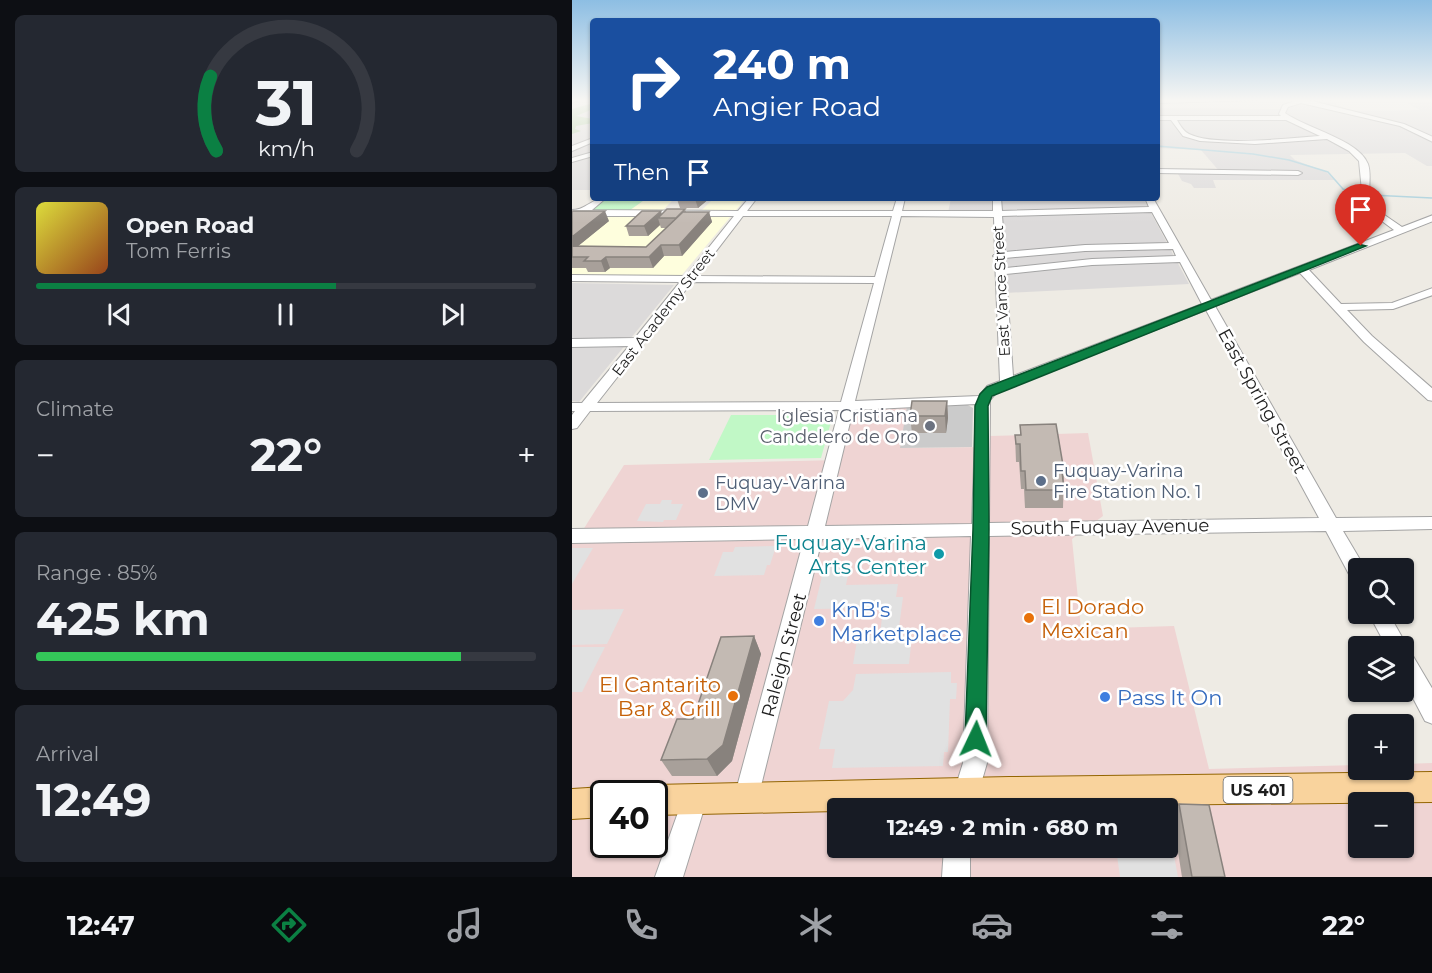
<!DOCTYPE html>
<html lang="en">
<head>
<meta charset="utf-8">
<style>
	body { margin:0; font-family:Montserrat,sans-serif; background:#242831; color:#f1f3f6; height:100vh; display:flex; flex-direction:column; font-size:22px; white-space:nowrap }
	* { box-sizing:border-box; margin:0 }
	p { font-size:20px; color:#9ea1a6 }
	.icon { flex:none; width:33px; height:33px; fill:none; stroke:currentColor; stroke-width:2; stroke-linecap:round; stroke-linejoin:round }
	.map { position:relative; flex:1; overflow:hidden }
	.sheet { display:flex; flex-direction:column; gap:15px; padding:15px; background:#0d0f14; width:572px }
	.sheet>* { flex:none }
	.top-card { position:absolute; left:18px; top:18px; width:570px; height:183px; border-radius:6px; box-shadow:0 2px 4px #0004; background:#1a4fa0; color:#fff; overflow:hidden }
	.controls { position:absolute; left:776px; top:558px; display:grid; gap:12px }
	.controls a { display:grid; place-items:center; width:66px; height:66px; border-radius:6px; background:#171b24; box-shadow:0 2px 4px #0004; font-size:30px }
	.speed { position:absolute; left:18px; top:780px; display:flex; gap:12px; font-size:30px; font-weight:700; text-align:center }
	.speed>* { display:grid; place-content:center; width:78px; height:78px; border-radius:50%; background:#171b24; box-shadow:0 2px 4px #0004; line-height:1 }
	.speed .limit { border:3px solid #111; border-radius:9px; background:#fff; color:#111 }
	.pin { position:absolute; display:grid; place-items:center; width:51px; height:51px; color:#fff; margin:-62px -26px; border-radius:50% 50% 50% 0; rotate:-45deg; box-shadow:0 0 6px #0007 }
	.pin .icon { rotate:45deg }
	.me { position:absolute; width:66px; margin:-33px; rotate:2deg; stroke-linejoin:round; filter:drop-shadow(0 0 4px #0008) }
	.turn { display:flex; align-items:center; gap:21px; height:126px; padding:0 24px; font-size:27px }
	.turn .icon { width:78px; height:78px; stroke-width:2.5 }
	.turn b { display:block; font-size:42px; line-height:51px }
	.then { display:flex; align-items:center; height:57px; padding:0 24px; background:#0003; gap:12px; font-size:22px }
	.big { font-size:45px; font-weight:700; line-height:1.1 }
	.sheet .widget { flex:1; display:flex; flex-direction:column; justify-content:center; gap:9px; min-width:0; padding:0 21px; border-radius:9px; background:#242831 }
	.sheet .dial { align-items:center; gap:0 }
	.dial svg { height:156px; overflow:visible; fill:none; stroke:#363941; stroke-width:7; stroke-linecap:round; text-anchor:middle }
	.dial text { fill:#f1f3f6; stroke:none }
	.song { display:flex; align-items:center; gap:18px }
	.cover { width:72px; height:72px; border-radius:9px; background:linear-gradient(135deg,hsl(60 70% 55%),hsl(20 70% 35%)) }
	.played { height:6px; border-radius:3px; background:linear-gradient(90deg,#0b8043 60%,#363941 60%) }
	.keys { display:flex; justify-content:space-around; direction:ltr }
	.heat { display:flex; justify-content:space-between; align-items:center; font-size:33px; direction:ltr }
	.charge { height:9px; border-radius:4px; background:linear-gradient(90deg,#34c759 85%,#363941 0) }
	.trip { position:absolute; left:255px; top:798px; width:351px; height:60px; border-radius:6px; background:#171b24; box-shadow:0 2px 4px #0004; font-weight:700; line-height:60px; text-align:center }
	.tabs { display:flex; height:96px; justify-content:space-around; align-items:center; background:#090b0e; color:#9ea1a6 }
	.tabs .icon { width:42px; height:42px }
	.tabs .on { color:#0b8043 }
	.tabs b { font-size:27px; color:#f1f3f6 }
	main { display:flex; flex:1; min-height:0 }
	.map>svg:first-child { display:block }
</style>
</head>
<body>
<main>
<section class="sheet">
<div class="widget dial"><svg viewBox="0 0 100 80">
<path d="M14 69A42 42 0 1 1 86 69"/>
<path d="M14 69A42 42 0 0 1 11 31" stroke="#0b8043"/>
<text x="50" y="56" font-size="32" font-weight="700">31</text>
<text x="50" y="72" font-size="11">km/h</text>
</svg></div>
<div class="widget">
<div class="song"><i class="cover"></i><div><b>Open Road</b><p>Tom Ferris</p></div></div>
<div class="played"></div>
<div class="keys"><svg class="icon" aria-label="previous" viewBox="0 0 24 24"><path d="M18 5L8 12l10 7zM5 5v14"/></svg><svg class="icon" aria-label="pause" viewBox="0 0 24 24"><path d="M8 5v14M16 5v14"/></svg><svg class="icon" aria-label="next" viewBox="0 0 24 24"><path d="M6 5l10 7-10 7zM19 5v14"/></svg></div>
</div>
<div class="widget"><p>Climate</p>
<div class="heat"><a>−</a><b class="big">22°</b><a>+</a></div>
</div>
<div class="widget"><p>Range · 85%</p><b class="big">425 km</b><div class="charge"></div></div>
<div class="widget"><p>Arrival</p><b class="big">12:49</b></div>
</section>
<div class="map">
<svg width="861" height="877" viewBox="0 0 861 877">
	<rect width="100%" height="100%" fill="#eeebe4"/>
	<path fill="#dcdada" d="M740,100h18l19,11 71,-1 -13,-7 7,-3 18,1v65h-5l-22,-13 -115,2 5,5 31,12 9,8h-122l3,8h-22l-3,-4 -9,-3 -5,-9h43l-19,-22 -44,-2v-40l129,1z
		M21,106v84h-21v-75z
		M379,198h192l46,86 -184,9 -5,-80h-52z
		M0,283l102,2 -95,117 -7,-1z"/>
	<path fill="#efd4d3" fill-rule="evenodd" d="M335,406l-6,42 88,-1 1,-11 98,-3 15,83 -31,23 9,90 93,-3 35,143 149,-4v5h45v-6l29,-1v114h-860v-336h4l48,-76 215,-5 12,-47 3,-3zM32,794h50v50h-50zM786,802h45v46h-45zM266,808h330v40h-330z"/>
	<path fill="#fefedd" d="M75,198h28l-17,17 38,1 18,-18h32l-65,78 -109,-1v-59h50z"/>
	<path fill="#cbcbcb" d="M394,404l7,4 -1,39 -72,1 7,-42z"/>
	<path fill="#a8cd99" d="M21,103v6l-17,7 17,3v4l-17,3 -1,3 6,2 -9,3v-25z"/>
	<path fill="#c1f8c6" d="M34,198h41l-17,12h-38z
		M159,415h102l-12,43 -112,2z"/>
	<path fill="#e1e1e1" d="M90,500h10l-1,4h12l-7,16h-12l-1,2 -26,-1 9,-17h14z
		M204,546l-6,19h-3l-3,10 -50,1 9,-24h10l2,-5z
		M0,548h21l-21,36z
		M253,564h25l-4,21 52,-1 -2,13h7l-5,38 14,1 -3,28h-56l5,-29h22l3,-27 -69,1z
		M52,609l-17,35 -35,1v-35z
		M0,647h33l-23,45h-10z
		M379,672v11h6l-1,16h-6l-2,53h-4l-1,14 -111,2 3,-19h-16l10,-48h14l10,-11 3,-16z
		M596,824l10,53h-58l-4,-29h52z"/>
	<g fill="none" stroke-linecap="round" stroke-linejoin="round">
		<path stroke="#a5cedb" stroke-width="1.5" d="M585,146l96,8 36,6 39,12 15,17 16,5
			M799,195l62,3"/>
		<g stroke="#a4a4a4" stroke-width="2">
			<path id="minor" d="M0,100h6l-6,3z
				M585,100h102l-102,3z
				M721,100h15l96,24 29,13v5l-33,-16 -99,-23 -13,4 -3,6c21,15 74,27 83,51 4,12 -1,25 3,37l12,13 19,13 31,-12v6l-124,49 32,34 51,-1 41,-15v7l-40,14 -46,1 25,26 61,53v12l-5,-1 -64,-58 -64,-69 -85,33 121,212 97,-1v12l-90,2 22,37h-7v12l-7,-2 -25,-47 -337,5 -2,227 -13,45h-25l14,-45 8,-227 -149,3 -64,259 -3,9 -9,3 -9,-3 -3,-9 70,-259 -232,4v-14l236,-3 31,-116 -249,1 -13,17 -5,1v-14l3,-4h-3v-8h10l47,-57 -57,1v-8l63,-1 45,-56 -108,-1v-6l114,1 48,-60h-162v-6c14,0 20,-12 34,-12l-14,12 146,1 11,-13h8l-10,13h146l4,-13h8l-3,13h91v-13h8l1,13 147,-4 -4,-9h8l58,102 183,-70 -23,-17 -8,-12 -4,-40 -10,-10 -22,-12 -72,5 -55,-3 -17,-5 -12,-16h-14v-4h124l-2,-2 4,-9 12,-4zM605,120h109l34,16c-30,2 -105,11 -131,-2 -6,-3 -9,-9 -12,-14zM580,212l17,31 -84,2 -80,7 -3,-36zM171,216h149l-17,61 -178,-1zM329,216l93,1 1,37 -2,2 2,2 5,123 -13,5 -8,10 -124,5zM601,249l3,7 -84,3 -86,9 -1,-10 80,-7zM608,262l22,42 -189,72 -7,-102 86,-9zM120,282l182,1 -33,119 -244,1zM634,310l113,208 -330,5 1,-123 7,-8zM404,404l-4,120 -147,2 28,-116z
				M21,138v4l-21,9v-5z
				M21,152v4l-21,6v-4z
				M585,169l141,2 4,2 -4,2 -141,-2z
				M797,614h20l18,32 -1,4 4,1 23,39v34l-8,-3 -22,-42v-33h-17z
				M123,787l9,3 3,9 -24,78h-28l31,-87z
				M372,848h26v29h-28z"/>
		</g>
		<g stroke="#936503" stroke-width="2">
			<path id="major" d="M861,772v30l-595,6v3l-184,4v-21h-12l1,-5 11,-4 355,-8z
				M32,787l12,7h-12v23l-32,2v-30z"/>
		</g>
		<use href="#minor" fill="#fff" fill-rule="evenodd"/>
		<use href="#major" fill="#f9d39d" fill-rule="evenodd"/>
	</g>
	<path fill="#a8a09a" d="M138,198l-12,10h-18l-3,-9z
		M113,209l1,3h23l3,10 -30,34h-18l-11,12h-43l-5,4h-17l-2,-4h-14v-57l37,10 -31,25 68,1 20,-19h-5l-1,-3 -12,11h-19l-3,-10 36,-12z
		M375,401l1,17 -2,15h-34l-2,-17z
		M448,425l44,46 -1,37h-38l-1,-19h-3l-2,-27h-3l-1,-27h5z
		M182,636l7,18 -29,107 -15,15h-45l-11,-16 32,-41z
		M607,804l46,73h-43l-9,-57z"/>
	<path fill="#88827d" d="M124,198h14l-12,10 -3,-9z
		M33,211l4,10 -37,30v-14z
		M89,211l2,7h-5l2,7 -12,11 -4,-10z
		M137,212l3,10 -30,34 -3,-11z
		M89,245l3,11 -11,12 -4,-11z
		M34,257l4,11 -5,4 -4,-11z
		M375,401l1,17 -2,15 -1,-17z
		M182,636l7,18 -29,107 -15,15 -10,-17z"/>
	<path fill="#c3bab3" stroke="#88827d" stroke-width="1.5" d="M106,198h18l-1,1h-18z
		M95,209h18l-9,9h-18z
		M0,211h33l-33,26z
		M70,211h19l-17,15h-18z
		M111,212h26l-30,33h-18l-12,12h-43l-5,4h-17l4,-4h-16v-11l74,1z
		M340,401h35l-2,15h-35z
		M484,424l8,47h-2l2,19h-38l-1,-19h-4l-1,-27h-4l-1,-9h6l-1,-10z
		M182,636l-31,109 -16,14 -46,1 16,-41h16l28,-82z
		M607,804l30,1 16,72h-33z"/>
	<linearGradient id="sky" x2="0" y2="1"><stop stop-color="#8dbee3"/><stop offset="0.45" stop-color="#f7f6f3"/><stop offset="1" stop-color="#f7f6f3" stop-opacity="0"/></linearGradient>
	<rect width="861" height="223" fill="url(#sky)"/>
	<path fill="#0b8043" stroke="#07532c" stroke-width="1.5" d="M786,244l8,2 -374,150 -4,10 1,123 -3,210 -3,7 -7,3 -8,-3 -3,-7 8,-210 2,-123 5,-12 7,-7z"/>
	<circle fill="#6b7280" stroke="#fff" stroke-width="2" cx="358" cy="426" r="6"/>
	<g fill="#5c6f8a" stroke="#fff" stroke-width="2">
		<circle cx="469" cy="481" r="6"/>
		<circle cx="131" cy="493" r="6"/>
	</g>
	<circle fill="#0f9aa8" stroke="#fff" stroke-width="2" cx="367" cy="554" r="6"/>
	<g fill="#e8710a" stroke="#fff" stroke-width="2">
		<circle cx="457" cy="618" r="6"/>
		<circle cx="161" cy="696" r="6"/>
	</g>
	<g fill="#3f7fe0" stroke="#fff" stroke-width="2">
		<circle cx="247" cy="621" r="6"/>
		<circle cx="533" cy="697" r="6"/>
	</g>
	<g text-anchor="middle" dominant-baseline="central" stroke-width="5" stroke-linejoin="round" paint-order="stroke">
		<g font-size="15" fill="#1d1d1d" stroke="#fff">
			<text transform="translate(429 291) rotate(-93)">East Vance Street</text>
			<text transform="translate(91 312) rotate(-52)">East Academy Street</text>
		</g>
		<rect fill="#fff" stroke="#616161" stroke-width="1.5" x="651.5" y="777" width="69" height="26" rx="4.5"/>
		<g font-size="16" font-weight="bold" fill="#1d1d1d">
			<text x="686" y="790">US 401</text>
		</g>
		<g font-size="18" fill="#1d1d1d" stroke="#fff">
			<text transform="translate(690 401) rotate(61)">East Spring Street</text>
			<text transform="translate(538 527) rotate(-1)">South Fuquay Avenue</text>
			<text transform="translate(212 655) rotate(-75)">Raleigh Street</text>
		</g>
		<g font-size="18" fill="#5b616d" stroke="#fff" text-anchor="end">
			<text x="346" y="416">Iglesia Cristiana<tspan x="346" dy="21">Candelero de Oro</tspan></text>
		</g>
		<g font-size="18" fill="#4e5e75" stroke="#fff" text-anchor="start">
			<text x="481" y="471">Fuquay-Varina<tspan x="481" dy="21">Fire Station No. 1</tspan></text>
			<text x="143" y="483">Fuquay-Varina<tspan x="143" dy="21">DMV</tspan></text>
		</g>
		<g font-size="21" fill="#0d838f" stroke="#fff" text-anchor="end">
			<text x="355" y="542">Fuquay-Varina<tspan x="355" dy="24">Arts Center</tspan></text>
		</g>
		<g font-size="21" fill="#c56008" stroke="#fff" text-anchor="start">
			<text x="469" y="606">El Dorado<tspan x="469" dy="24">Mexican</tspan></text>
			<text x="149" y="684" text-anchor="end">El Cantarito<tspan x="149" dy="24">Bar &amp; Grill</tspan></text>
		</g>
		<g font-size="21" fill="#366cbe" stroke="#fff" text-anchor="start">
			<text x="259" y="609">KnB's<tspan x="259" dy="24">Marketplace</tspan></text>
			<text x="545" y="697">Pass It On</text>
		</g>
	</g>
</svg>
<div class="controls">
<a><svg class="icon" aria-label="search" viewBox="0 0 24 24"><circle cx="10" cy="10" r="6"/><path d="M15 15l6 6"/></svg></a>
<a><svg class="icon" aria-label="layers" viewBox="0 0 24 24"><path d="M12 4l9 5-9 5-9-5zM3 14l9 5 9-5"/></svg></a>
<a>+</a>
<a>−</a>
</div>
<div class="speed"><div class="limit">40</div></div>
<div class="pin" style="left:789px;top:246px;background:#d93025"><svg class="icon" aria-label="arrive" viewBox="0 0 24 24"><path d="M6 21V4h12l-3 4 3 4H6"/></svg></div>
<svg class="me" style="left:404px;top:739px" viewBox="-20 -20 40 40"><path d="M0-17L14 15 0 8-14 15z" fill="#0b8043" stroke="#fff" stroke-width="4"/></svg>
<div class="trip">12:49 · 2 min · 680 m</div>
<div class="top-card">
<div class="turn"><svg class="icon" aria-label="right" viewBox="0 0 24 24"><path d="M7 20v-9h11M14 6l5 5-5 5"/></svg><div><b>240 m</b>Angier Road</div></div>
<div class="then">Then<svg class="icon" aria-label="arrive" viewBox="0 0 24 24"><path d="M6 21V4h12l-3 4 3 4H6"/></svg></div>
</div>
</div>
</main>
<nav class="tabs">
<b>12:47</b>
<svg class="icon on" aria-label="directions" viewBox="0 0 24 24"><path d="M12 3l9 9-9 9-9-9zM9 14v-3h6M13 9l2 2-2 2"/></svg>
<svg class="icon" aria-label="music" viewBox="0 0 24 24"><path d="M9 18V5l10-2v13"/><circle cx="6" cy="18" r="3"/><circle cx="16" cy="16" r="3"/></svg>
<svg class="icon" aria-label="phone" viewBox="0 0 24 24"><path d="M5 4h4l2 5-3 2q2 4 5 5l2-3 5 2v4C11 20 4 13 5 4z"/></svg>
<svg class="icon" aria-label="climate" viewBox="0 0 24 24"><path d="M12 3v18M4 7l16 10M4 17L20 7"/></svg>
<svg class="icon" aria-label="car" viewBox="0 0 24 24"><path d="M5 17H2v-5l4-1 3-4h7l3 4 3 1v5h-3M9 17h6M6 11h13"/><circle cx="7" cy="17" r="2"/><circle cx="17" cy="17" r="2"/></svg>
<svg class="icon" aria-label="filters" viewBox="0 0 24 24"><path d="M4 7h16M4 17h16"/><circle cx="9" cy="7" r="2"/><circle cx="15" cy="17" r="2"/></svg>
<b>22°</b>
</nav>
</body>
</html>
